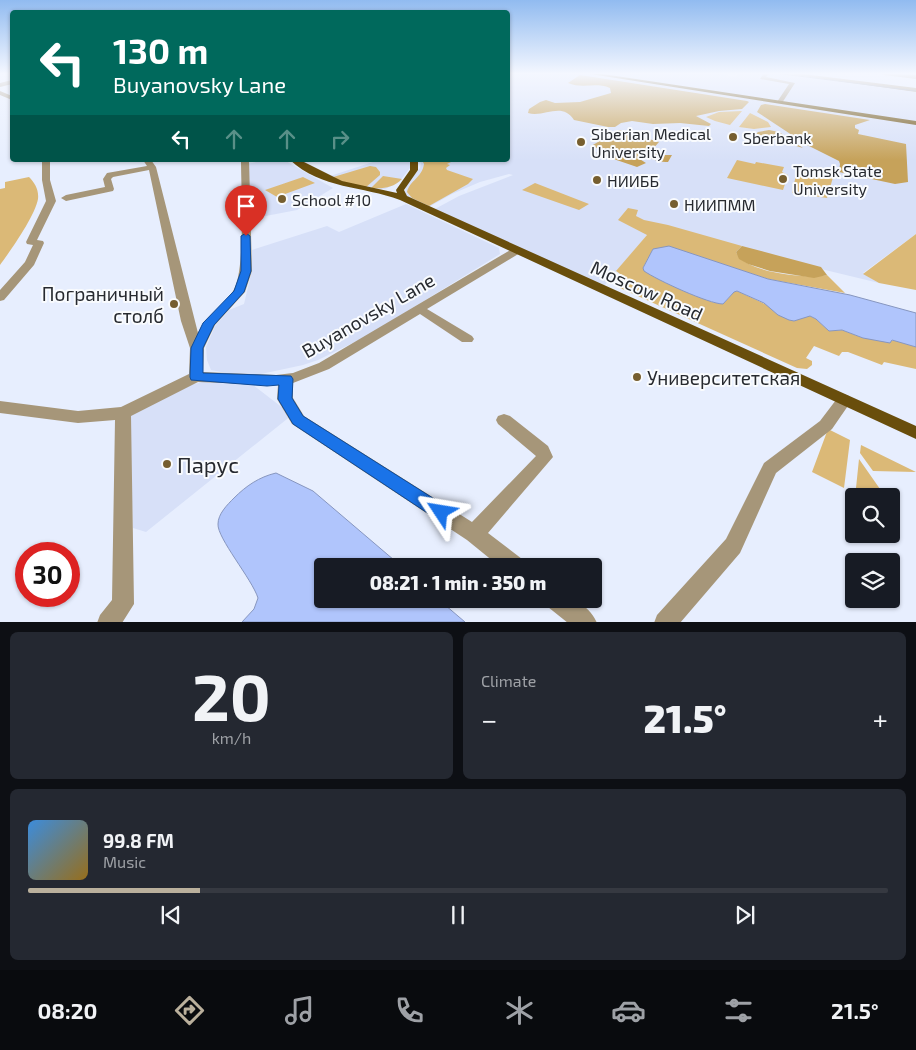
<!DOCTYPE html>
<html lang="en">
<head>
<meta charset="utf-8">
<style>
	body { margin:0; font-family:"Exo 2",sans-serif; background:#242831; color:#f1f3f6; height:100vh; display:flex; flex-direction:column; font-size:19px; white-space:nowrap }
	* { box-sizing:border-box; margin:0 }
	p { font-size:16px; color:#9ea1a6 }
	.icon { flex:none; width:28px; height:28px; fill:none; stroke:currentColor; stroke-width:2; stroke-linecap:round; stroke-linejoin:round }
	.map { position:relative; height:622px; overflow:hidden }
	.drawer { display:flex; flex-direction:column; gap:10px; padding:10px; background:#0d0f14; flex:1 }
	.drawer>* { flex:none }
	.banner { position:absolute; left:10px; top:10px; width:500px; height:152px; border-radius:5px; box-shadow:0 1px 4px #0004; background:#00695c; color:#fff; overflow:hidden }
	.fabs { position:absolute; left:845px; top:488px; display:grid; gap:10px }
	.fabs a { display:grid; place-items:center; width:55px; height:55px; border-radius:5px; background:#171b24; box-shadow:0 1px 4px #0004; font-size:25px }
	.speed { position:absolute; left:15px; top:542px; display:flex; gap:10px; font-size:25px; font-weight:700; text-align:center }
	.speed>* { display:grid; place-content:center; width:65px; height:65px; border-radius:50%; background:#171b24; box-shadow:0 1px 4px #0004; line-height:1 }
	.speed .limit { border:8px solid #d22; background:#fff; color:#111 }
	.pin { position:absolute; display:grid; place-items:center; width:42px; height:42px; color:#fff; margin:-51px -21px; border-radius:50% 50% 50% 0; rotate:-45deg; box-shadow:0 0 5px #0007 }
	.pin .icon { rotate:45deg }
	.me { position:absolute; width:55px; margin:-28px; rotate:303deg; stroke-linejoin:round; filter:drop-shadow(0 0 4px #0008) }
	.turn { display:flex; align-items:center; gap:18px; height:105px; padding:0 20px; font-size:22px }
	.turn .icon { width:65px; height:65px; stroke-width:2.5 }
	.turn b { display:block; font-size:35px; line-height:42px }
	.lanes { display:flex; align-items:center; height:48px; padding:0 20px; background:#0003; justify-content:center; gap:25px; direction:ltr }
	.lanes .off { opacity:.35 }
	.big { font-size:38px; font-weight:800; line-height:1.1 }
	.drawer .card { flex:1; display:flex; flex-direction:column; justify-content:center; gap:8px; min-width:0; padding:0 18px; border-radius:8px; background:#242831 }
	.drawer .dial { align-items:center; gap:0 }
	.dial b { font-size:65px; line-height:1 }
	.song { display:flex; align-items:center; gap:15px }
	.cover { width:60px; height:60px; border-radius:8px; background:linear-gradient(135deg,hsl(210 70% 55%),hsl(40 70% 35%)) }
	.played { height:5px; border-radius:2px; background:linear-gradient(90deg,#bab09c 20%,#363941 20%) }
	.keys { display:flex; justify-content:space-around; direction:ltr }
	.heat { display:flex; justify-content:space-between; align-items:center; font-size:28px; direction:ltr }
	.drawer .tiles { flex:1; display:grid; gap:10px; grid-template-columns:1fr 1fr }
	.card:last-child { grid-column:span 2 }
	.trip { position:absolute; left:314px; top:558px; width:288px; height:50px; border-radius:5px; background:#171b24; box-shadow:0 1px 4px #0004; font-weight:800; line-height:50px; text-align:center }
	.tabs { display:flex; height:80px; justify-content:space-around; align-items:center; background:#090b0e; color:#9ea1a6 }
	.tabs .icon { width:35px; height:35px }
	.tabs .on { color:#bab09c }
	.tabs b { font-size:22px; color:#f1f3f6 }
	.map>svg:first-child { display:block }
</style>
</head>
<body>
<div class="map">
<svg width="916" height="623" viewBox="0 0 916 623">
	<rect width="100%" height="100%" fill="#e7eefe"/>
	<path fill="#d7e0f8" d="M508,73h72l336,51v110l-53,39 16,10 -116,-28 -116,-20 -44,52 -170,-77 26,-14 54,-21 -4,-1 -29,8 -28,12 -25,14 -22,-13 1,-10 14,-17 1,-5 -3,-3h90z
		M596,73h118l21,4 4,-3 -1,-1h34l144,19v30z
		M267,160h17l49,28 -36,22 -47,9 -3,-55z
		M379,160h31v8l-11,14 -14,7h-8l-50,-12z
		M406,204l93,44 1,6 -133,82 -49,24 -15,5 -56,12 -36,-7 -4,-10 -1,-13 9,-21 14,-16 15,-6 8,-34v-20l75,-24 12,6z
		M202,382l51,3 39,30 -146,117 -13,-4 -4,-109 3,-6 55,-27z"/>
	<path fill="#dbb977" d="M742,111l-12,14 -15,-4 -9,-4 13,-5z
		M750,113l18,9 3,5 -17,2 -15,-2z
		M422,160h33l-8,4 3,1 -4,3 1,2 26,9 -5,5 -39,22 -17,-8 -5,-6c3,-12 15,-14 17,-28z
		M737,160l18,4 1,-2 28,5 -2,5 6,3 -5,15 -56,-12z
		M370,166l6,1 4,5v3l-15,13 -35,-10z
		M798,166l36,8 -7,24 -35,-5z
		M383,176l19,3c-9,9 -19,10 -31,9z
		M29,177c6,6 10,13 9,22 -3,17 -27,51 -38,66v-76l5,-1v-6z
		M303,177l12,6 -38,14 -12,-7z
		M535,183l54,21 -10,6 -57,-20z
		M628,208l10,2 -2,6 8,4 24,5 74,21 -6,6c8,21 72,27 91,23l18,18 -77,-14 -71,-23 -44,-7 -10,19 69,34 11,2 11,-12 3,-1 30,14 11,10 32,1 6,3 13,12 13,-1 21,8 34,3 19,6v22l-32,-7 -2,3 -34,-13h-6l-3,4 -25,-10 -8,12 6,3v4l-5,4 -10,-1 -177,-80 7,-9 -11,-8 31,-36 -29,-15z
		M916,234v56l-37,-7 -16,-9z
		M828,429l22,11 -6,48 -32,-16z
		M861,445l55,27 -43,-1 -13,-18z
		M859,459l21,30 -24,-1z"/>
	<path fill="#c6a25a" d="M580,75l167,26 2,1 -7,7 -23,2 -23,5 15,8 -2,2 -29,-3 -27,1 -21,-3 -11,2 -6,4h-7l-34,-7c-12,-19 -30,-2 -46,-7l1,-4 11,-7 6,-2 9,3 25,-1 31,-9 -1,-5c-14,-6 -28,1 -42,-5z
		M765,104l105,16 -15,5v3l4,2 -1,4 48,10 2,38 -13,2 -56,-12 1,-8 -1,-3 -32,-16 -50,-33 4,-7z
		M619,130l40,12 -9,10 10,3h12l-4,7c-13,1 -18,-7 -30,-4l8,5 -9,4 -41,-14 7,-3 -12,-4z
		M769,130l10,2 24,16 -47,-14 2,-2z
		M742,246l79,21 6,8 -13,3 -44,-7 -22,-7 -9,-5 -3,-7z"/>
	<path fill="#b0c5fc" stroke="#8796bf" d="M669,246l99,33 82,16 66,18v34l-24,-7 -2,3 -27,-5 -21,-8 -13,1 -13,-12 -6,-3 -16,5 -5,-1 -11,-5 -14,-12 -27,-12 -3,1 -11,12c-14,0 -66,-24 -79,-33l-1,-3 10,-19z
		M276,473l37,18 88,75h-79v33h116l27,23h-223l12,-13 4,-11c-6,-19 -41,-60 -40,-74 0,-10 9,-19 16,-26 12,-12 25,-21 42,-25z"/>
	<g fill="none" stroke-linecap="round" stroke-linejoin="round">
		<path fill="#a69679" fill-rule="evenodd" d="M764,73h6l-4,4 29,6 -13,20 -5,-1 12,-18 -29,-5z
			M781,73h14l121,15v4z
			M881,73l35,2v4l-32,-4z
			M12,80v4l-12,3v-4z
			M0,91l12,5v4l-12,-5z
			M42,160h8v20l6,21 -19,39 6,1 1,2 -10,22 -30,35 -4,1v-11l25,-28 8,-17 -6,-1 -1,-2 20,-41 -4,-21z
			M143,160h8l5,7 42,166c8,-18 25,-26 35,-42 13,-18 8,-104 8,-131h8l3,111 -7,21 -30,33 -11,23 -1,24 73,3 17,-2 26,-10 193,-114h8l1,2 -1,2 -93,56 45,27 2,3 -2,3h-10l-42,-28 -91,55 -36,14v15l11,18 168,106 64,-66 -38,-32 -2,-4 2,-4 6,-2 6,2 38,30 5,11 -65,76 34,26 3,7h-26l-32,-26 -175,-116 -15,-25 1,-14 -80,-3 -67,34 3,188 -12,19h-25l3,-8 12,-15 3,-180 -37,3 -78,-10v-12l78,10 43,-4 68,-33 1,-26 -9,-27 -32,-151 -36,7 -2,2 3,10 -1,2 -47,10 -5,-3 5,-3 39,-8 -2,-8 4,-6 40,-7z
			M844,394l5,2 3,4 -20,29 -56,44 -36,80 -60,70h-26l3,-8 69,-76 38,-76 56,-42 19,-25z
			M545,599c22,-1 42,1 52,24h-29l-20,-16z"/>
		<path fill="#694e0c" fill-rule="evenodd" d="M584,73h12l320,48v4z
			M290,160h10l42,21 55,12 -1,-3 14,-20v-10h8v10l-14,20 3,6 509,230v13l-516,-239c-37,-14 -79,-11 -110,-40z"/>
		<path stroke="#8c919c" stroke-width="1" d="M775,73l141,18"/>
	</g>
	<linearGradient id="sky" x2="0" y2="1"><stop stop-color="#91bbf0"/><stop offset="0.46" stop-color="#f4f7ff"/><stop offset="1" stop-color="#f4f7ff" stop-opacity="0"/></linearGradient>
	<rect width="916" height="160" fill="url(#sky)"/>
	<path fill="#1a73e8" stroke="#114b97" d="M246,233l4,3 1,35 -7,21 -30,33 -11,23v25l88,3 2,3 -1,19 11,18 144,91 2,5 -2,6 -6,2 -6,-2 -142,-94 -15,-25 1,-14 -12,1 -76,-6 -1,-3 1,-29 12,-25 31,-32 7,-20v-35z"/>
	<g fill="#765e2f" stroke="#f9fbfe" stroke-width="2">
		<circle cx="733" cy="137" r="5"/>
		<circle cx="581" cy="142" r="5"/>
		<circle cx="783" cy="179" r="5"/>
		<circle cx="597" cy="180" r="5"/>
		<circle cx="282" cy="199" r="5"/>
		<circle cx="674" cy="204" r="5"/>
		<circle cx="174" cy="304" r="5"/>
		<circle cx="637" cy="377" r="5"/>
		<circle cx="167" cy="464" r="5"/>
	</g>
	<g text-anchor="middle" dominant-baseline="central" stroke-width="4" stroke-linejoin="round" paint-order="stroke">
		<g font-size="16" fill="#272a30" stroke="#f9fbfe" text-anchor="start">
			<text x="591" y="133">Siberian Medical<tspan x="591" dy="18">University</tspan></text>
			<text x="743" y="137">Sberbank</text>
			<text x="793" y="170">Tomsk State<tspan x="793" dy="18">University</tspan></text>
			<text x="607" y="180">НИИББ</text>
			<text x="292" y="199">School #10</text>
			<text x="684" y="204">НИИПММ</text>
		</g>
		<g font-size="19" fill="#272a30" stroke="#f9fbfe">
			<text transform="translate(647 290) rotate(24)">Moscow Road</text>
			<text transform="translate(368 315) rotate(-30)">Buyanovsky Lane</text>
		</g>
		<g font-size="19" fill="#272a30" stroke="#f9fbfe" text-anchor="end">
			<text x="164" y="293">Пограничный<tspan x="164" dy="22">столб</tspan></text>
			<text x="647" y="377" text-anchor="start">Университетская</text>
		</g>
		<g font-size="22" fill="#272a30" stroke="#f9fbfe" text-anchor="start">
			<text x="177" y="464">Парус</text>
		</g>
	</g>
</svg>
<div class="fabs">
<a><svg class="icon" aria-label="search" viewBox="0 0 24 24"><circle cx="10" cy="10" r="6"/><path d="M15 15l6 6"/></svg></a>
<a><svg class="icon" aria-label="layers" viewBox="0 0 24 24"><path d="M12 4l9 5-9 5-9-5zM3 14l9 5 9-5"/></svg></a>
</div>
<div class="speed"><div class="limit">30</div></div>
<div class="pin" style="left:246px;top:236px;background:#d93025"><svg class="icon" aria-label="arrive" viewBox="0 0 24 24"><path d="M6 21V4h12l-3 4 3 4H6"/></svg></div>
<svg class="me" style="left:441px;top:512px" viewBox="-20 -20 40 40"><path d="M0-17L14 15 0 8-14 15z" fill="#1a73e8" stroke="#fff" stroke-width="4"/></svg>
<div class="trip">08:21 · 1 min · 350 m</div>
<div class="banner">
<div class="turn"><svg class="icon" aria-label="left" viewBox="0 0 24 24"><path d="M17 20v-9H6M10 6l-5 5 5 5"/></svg><div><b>130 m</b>Buyanovsky Lane</div></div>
<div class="lanes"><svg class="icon" aria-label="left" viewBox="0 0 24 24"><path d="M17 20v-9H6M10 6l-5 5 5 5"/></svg><svg class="icon off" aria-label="ahead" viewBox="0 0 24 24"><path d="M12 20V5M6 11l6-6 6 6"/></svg><svg class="icon off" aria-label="ahead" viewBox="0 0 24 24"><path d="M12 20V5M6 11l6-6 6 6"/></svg><svg class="icon off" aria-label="right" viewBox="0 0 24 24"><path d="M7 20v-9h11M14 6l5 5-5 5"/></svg></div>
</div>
</div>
<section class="drawer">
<div class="tiles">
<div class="card dial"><b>20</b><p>km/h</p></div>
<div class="card"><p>Climate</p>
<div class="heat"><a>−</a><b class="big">21.5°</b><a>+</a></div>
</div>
<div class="card">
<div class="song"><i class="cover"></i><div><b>99.8 FM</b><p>Music</p></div></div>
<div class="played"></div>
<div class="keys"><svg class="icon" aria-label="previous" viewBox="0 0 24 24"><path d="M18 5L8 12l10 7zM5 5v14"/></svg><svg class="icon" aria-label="pause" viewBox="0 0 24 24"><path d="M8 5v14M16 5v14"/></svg><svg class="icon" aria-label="next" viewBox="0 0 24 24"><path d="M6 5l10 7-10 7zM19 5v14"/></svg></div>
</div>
</div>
</section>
<nav class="tabs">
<b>08:20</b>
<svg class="icon on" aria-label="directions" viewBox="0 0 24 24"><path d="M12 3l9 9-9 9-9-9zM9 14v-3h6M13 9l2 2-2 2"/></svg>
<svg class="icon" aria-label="music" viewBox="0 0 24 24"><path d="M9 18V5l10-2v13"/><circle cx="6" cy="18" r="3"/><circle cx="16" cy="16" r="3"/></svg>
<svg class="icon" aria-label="phone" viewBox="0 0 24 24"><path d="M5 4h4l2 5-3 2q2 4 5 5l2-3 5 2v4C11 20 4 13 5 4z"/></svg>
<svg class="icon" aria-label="climate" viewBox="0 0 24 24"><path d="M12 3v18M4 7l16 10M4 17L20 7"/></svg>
<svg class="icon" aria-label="car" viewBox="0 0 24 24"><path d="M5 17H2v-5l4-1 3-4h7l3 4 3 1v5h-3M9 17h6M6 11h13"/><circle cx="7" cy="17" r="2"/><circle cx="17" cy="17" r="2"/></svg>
<svg class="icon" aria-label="filters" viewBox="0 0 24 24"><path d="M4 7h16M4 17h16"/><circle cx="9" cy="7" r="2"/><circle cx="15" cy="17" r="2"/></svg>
<b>21.5°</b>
</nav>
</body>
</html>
